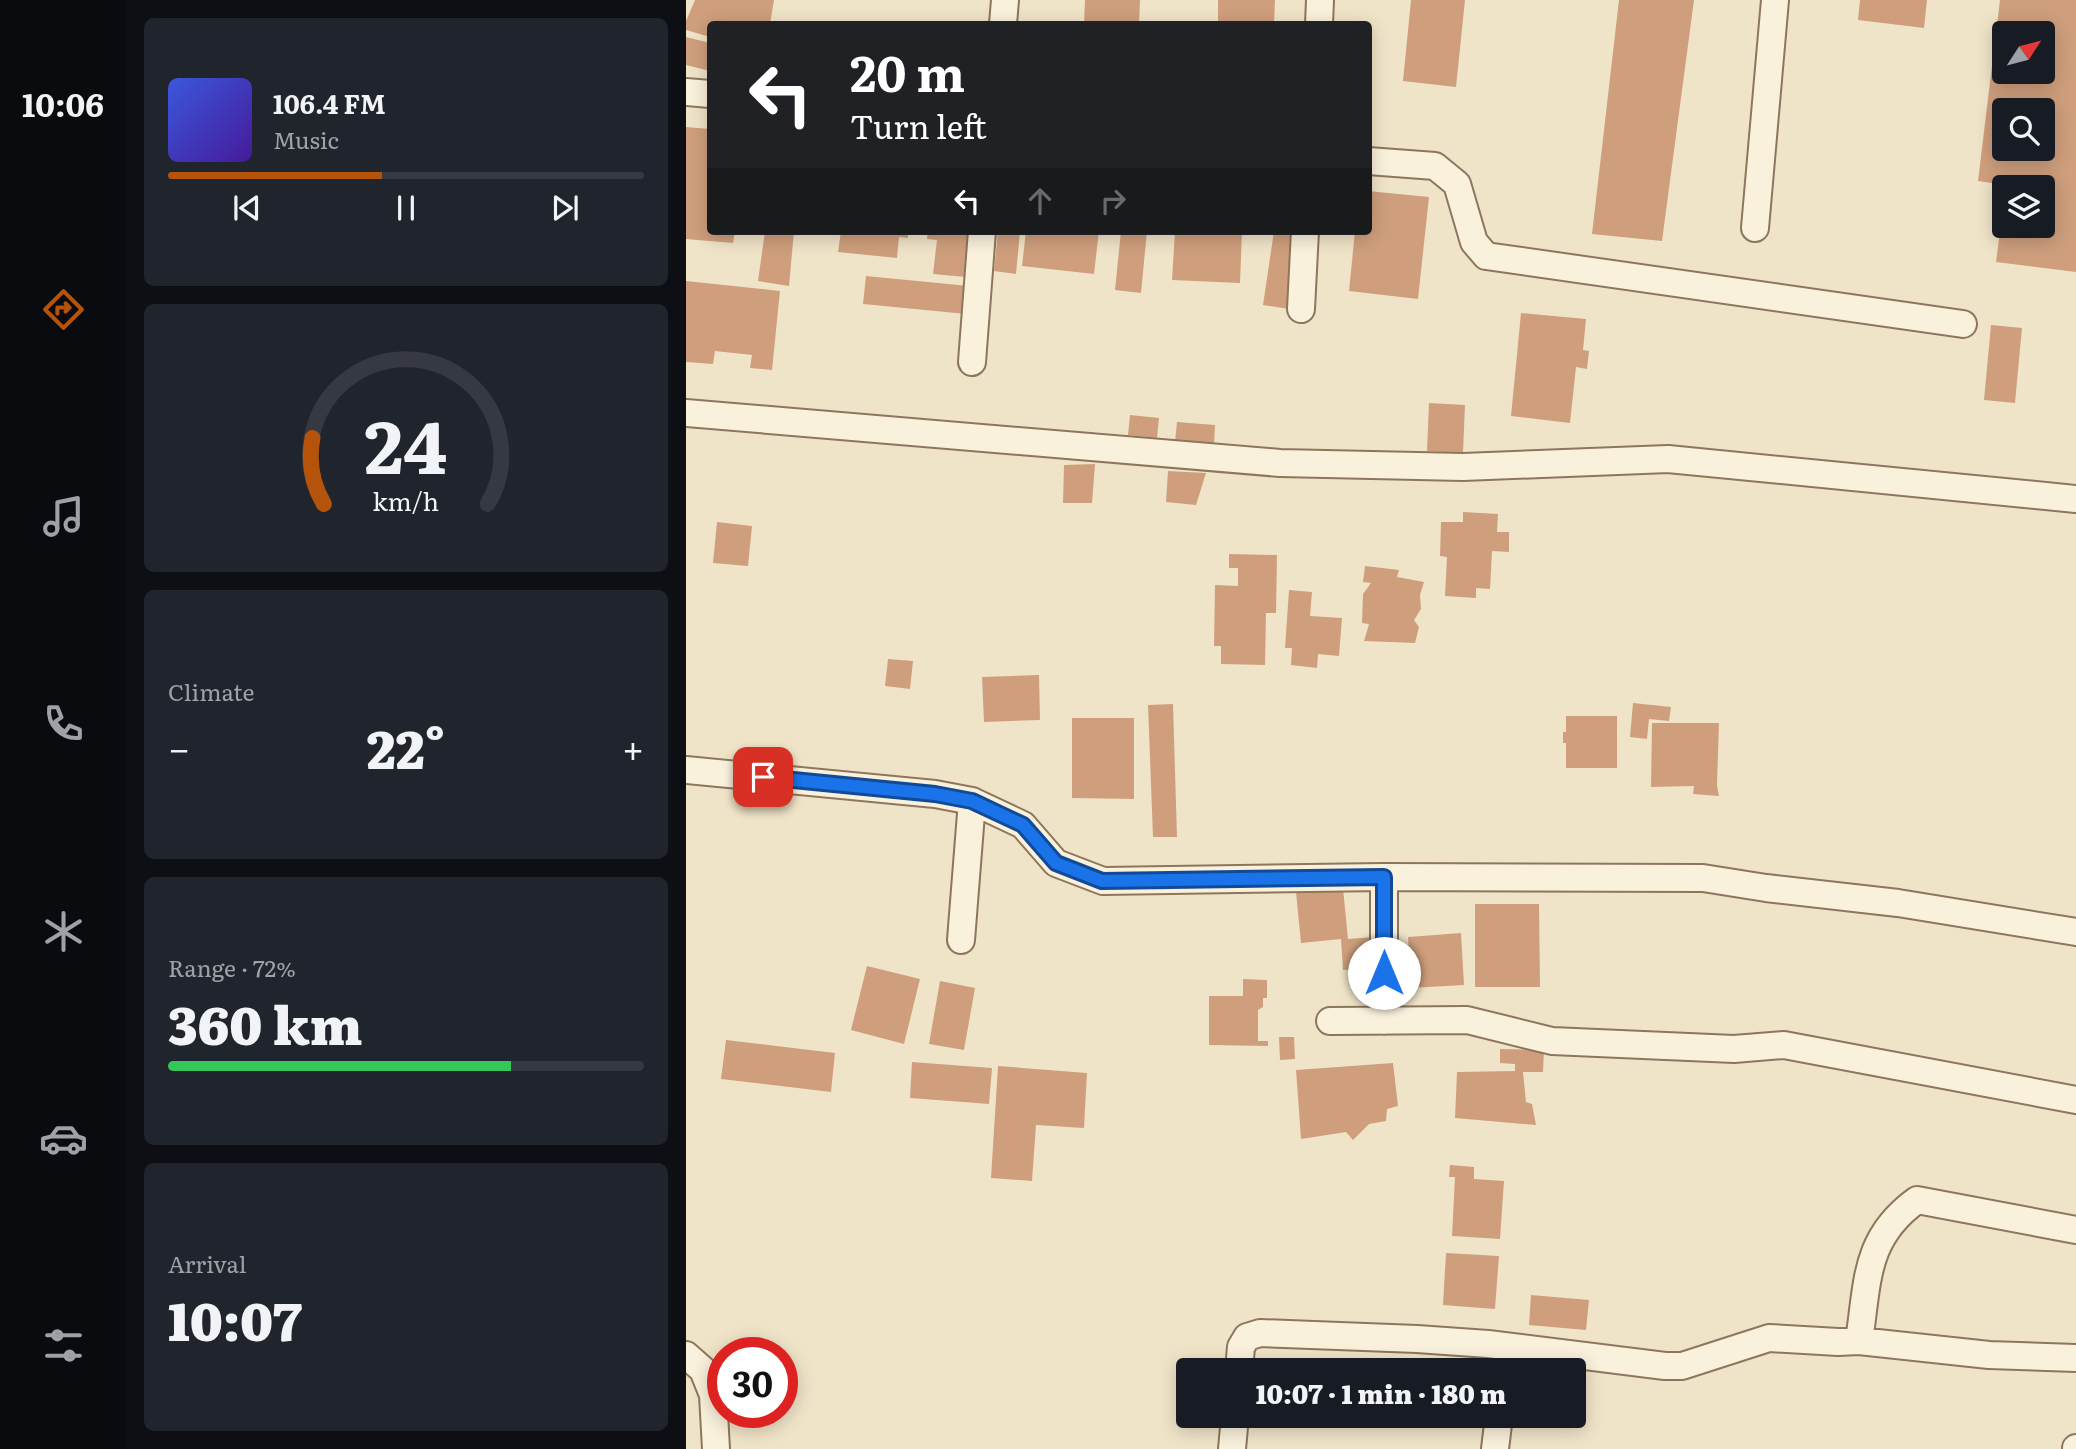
<!DOCTYPE html>
<html lang="en">
<head>
<meta charset="utf-8">
<style>
	body { margin:0; font-family:Literata,serif; background:#20242c; color:#f1f3f6; height:100vh; display:flex; flex-direction:column; font-size:26px; white-space:nowrap }
	* { box-sizing:border-box; margin:0 }
	p { font-size:23px; color:#9ea1a6 }
	.icon { flex:none; width:38px; height:38px; fill:none; stroke:currentColor; stroke-width:2; stroke-linecap:round; stroke-linejoin:round }
	.map { position:relative; flex:1; overflow:hidden }
	.side { display:flex; flex-direction:column; gap:18px; padding:18px; background:#0d0f14; width:560px }
	.side>* { flex:none }
	.top-card { position:absolute; left:21px; top:21px; width:665px; height:214px; border-radius:7px; box-shadow:0 4px 18px #0003; background:#202124; color:#fff; overflow:hidden }
	.needle { width:46px; rotate:54deg }
	.buttons { position:absolute; left:1306px; top:21px; display:grid; gap:14px }
	.buttons a { display:grid; place-items:center; width:63px; height:63px; border-radius:7px; background:#171b24; box-shadow:0 4px 18px #0003; font-size:35px }
	.speed { position:absolute; left:21px; top:1337px; display:flex; gap:14px; font-size:35px; font-weight:700; text-align:center }
	.speed>* { display:grid; place-content:center; width:91px; height:91px; border-radius:50%; background:#171b24; box-shadow:0 4px 18px #0003; line-height:1 }
	.speed .limit { border:10px solid #d22; background:#fff; color:#111 }
	.pin { position:absolute; display:grid; place-items:center; width:60px; height:60px; color:#fff; margin:-30px; border-radius:14px; box-shadow:0 4px 10px #0006 }
	.me { position:absolute; width:77px; margin:-38px; rotate:0deg; stroke-linejoin:round; filter:drop-shadow(0 0 5px #0008) }
	.turn { display:flex; align-items:center; gap:24px; height:147px; padding:0 28px; font-size:32px }
	.turn .icon { width:91px; height:91px; stroke-width:2.5 }
	.turn b { display:block; font-size:49px; line-height:60px }
	.lanes { display:flex; align-items:center; height:66px; padding:0 28px; background:#0003; justify-content:center; gap:35px; direction:ltr }
	.lanes .off { opacity:.35 }
	.big { font-size:52px; font-weight:800; line-height:1.1 }
	.side .tile { flex:1; display:flex; flex-direction:column; justify-content:center; gap:10px; min-width:0; padding:0 24px; border-radius:10px; background:#20242c }
	.side .dial { align-items:center; gap:0 }
	.dial svg { height:182px; overflow:visible; fill:none; stroke:#363941; stroke-width:7; stroke-linecap:round; text-anchor:middle }
	.dial text { fill:#f1f3f6; stroke:none }
	.song { display:flex; align-items:center; gap:21px }
	.cover { width:84px; height:84px; border-radius:10px; background:linear-gradient(135deg,hsl(230 70% 55%),hsl(260 70% 35%)) }
	.played { height:7px; border-radius:4px; background:linear-gradient(90deg,#b45309 45%,#363941 45%) }
	.keys { display:flex; justify-content:space-around; direction:ltr }
	.heat { display:flex; justify-content:space-between; align-items:center; font-size:38px; direction:ltr }
	.charge { height:10px; border-radius:5px; background:linear-gradient(90deg,#34c759 72%,#363941 0) }
	.trip { position:absolute; left:490px; top:1358px; width:410px; height:70px; border-radius:7px; background:#171b24; box-shadow:0 4px 18px #0003; font-weight:800; line-height:70px; text-align:center }
	main { display:flex; flex:1; min-height:0 }
	.tabs { display:flex; flex-direction:column; width:126px; justify-content:space-around; align-items:center; background:#090b0e; color:#9ea1a6 }
	.tabs .icon { width:49px; height:49px }
	.tabs .active { color:#b45309 }
	.tabs b { font-size:32px; color:#f1f3f6 }
	.map>svg:first-child { display:block }
</style>
</head>
<body>
<main>
<nav class="tabs">
<b>10:06</b>
<svg class="icon active" aria-label="directions" viewBox="0 0 24 24"><path d="M12 3l9 9-9 9-9-9zM9 14v-3h6M13 9l2 2-2 2"/></svg>
<svg class="icon" aria-label="music" viewBox="0 0 24 24"><path d="M9 18V5l10-2v13"/><circle cx="6" cy="18" r="3"/><circle cx="16" cy="16" r="3"/></svg>
<svg class="icon" aria-label="phone" viewBox="0 0 24 24"><path d="M5 4h4l2 5-3 2q2 4 5 5l2-3 5 2v4C11 20 4 13 5 4z"/></svg>
<svg class="icon" aria-label="climate" viewBox="0 0 24 24"><path d="M12 3v18M4 7l16 10M4 17L20 7"/></svg>
<svg class="icon" aria-label="car" viewBox="0 0 24 24"><path d="M5 17H2v-5l4-1 3-4h7l3 4 3 1v5h-3M9 17h6M6 11h13"/><circle cx="7" cy="17" r="2"/><circle cx="17" cy="17" r="2"/></svg>
<svg class="icon" aria-label="filters" viewBox="0 0 24 24"><path d="M4 7h16M4 17h16"/><circle cx="9" cy="7" r="2"/><circle cx="15" cy="17" r="2"/></svg>
</nav>
<section class="side">
<div class="tile">
<div class="song"><i class="cover"></i><div><b>106.4 FM</b><p>Music</p></div></div>
<div class="played"></div>
<div class="keys"><svg class="icon" aria-label="previous" viewBox="0 0 24 24"><path d="M18 5L8 12l10 7zM5 5v14"/></svg><svg class="icon" aria-label="pause" viewBox="0 0 24 24"><path d="M8 5v14M16 5v14"/></svg><svg class="icon" aria-label="next" viewBox="0 0 24 24"><path d="M6 5l10 7-10 7zM19 5v14"/></svg></div>
</div>
<div class="tile dial"><svg viewBox="0 0 100 80">
<path d="M14 69A42 42 0 1 1 86 69"/>
<path d="M14 69A42 42 0 0 1 9 40" stroke="#b45309"/>
<text x="50" y="56" font-size="32" font-weight="700">24</text>
<text x="50" y="72" font-size="11">km/h</text>
</svg></div>
<div class="tile"><p>Climate</p>
<div class="heat"><a>−</a><b class="big">22°</b><a>+</a></div>
</div>
<div class="tile"><p>Range · 72%</p><b class="big">360 km</b><div class="charge"></div></div>
<div class="tile"><p>Arrival</p><b class="big">10:07</b></div>
</section>
<div class="map">
<svg width="1390" height="1449" viewBox="0 0 1390 1449">
	<rect width="100%" height="100%" fill="#f0e4c8"/>
	<path fill="#cf9f7d" fill-rule="evenodd" d="M9,0h79l-4,24h-60v13l-24,-7v-9z
		M399,0h55l-1,24h-55z
		M532,0h57l-1,24h-56z
		M725,0h54l-9,87 -53,-6z
		M933,0h75l-32,241 -70,-7z
		M1174,0h67l-3,28 -66,-8z
		M1314,0h76v272l-80,-10 6,-47 2,11h38v-39h-37v-2l-27,-4zM1318,33h38v39h-38zM1318,110h38v39h-38z
		M0,37l24,6v28l-24,-6z
		M0,127l24,2v102h25l-2,12 -47,-4z
		M682,191l61,6 -11,102 -69,-8 6,-60h13z
		M79,231h29l-5,55 -31,-5z
		M155,231h67v7l-9,-1 -2,21 -59,-6z
		M242,231h52l-4,47 -43,-4 4,-34 -10,-1z
		M312,231h22l-4,43 -22,-3z
		M340,231h73l-5,43 -72,-8z
		M435,231h26l-6,62 -26,-3z
		M489,231h67l-2,52 -68,-3z
		M588,231h26l-11,78 -26,-4z
		M180,276l103,10 -3,28 -103,-10z
		M0,281l94,10 -8,79 -22,-2 2,-13 -37,-4 -2,13 -27,-2z
		M835,313l65,6 -3,31 6,1 -2,18 -11,-2 -6,56 -59,-7z
		M1305,325l31,3 -7,75 -31,-3z
		M743,403l36,2 -2,48 -36,-2z
		M444,415l29,3 -2,20 -29,-3z
		M491,422l38,3 -1,20 -39,-3z
		M409,464l-3,39h-29l1,-38z
		M482,471l38,2 -10,32 -30,-3z
		M777,512l35,2 -1,18h12v20l-17,-1 -2,38 -14,-1v10l-31,-2 2,-39 -7,-1 1,-34h22z
		M31,522l35,4 -4,40 -35,-3z
		M543,554l48,1 -1,58h-10l-1,52 -44,-1v-18h-7l1,-61 23,1v-18h-9z
		M679,566l34,4 -2,7 27,5 -4,13 1,14 -7,11 5,7 -4,16 -51,-2 5,-17 -7,-1 1,-29 8,-11 -8,-1z
		M603,590l23,2 -2,24 32,2 -3,38 -21,-2 -1,14 -26,-3 1,-17h-7z
		M202,659l25,2 -3,28 -25,-3z
		M353,675l1,45 -56,2 -2,-45z
		M947,703l38,4 -2,14 -20,-2 -2,20 -17,-2z
		M487,704l4,133h-24l-5,-132z
		M880,716h51v52h-51v-25h-3v-11h3z
		M386,718h62v81l-62,-1z
		M966,723h67l-2,62 2,11 -26,-2 1,-8 -43,1z
		M657,888l5,51 26,-2 2,31 -33,2 -2,-31 -40,4 -5,-51z
		M789,904h64l1,83h-65z
		M775,933l3,52 -53,3 -3,-51z
		M181,966l53,13 -16,65 -53,-14z
		M557,979l24,1v18h-4v9l-5,3v31h10v5l-59,-1v-49h34z
		M254,981l35,7 -11,62 -35,-6z
		M593,1037h15l1,22 -15,1z
		M40,1040l109,13 -4,39 -110,-13z
		M814,1049l44,1 -1,22h-20l3,30 6,2 4,21 -81,-7 2,-46 58,-1v-7l-15,-1z
		M226,1062l80,6 -3,36 -79,-6z
		M707,1063l5,43 -11,3 -1,12 -17,3 -16,16 -7,-8 -45,7 -5,-69z
		M312,1066l89,7 -3,55 -48,-3 -4,56 -41,-3z
		M764,1165l24,2v12l30,2 -4,58 -48,-3 3,-59h-6z
		M760,1253l53,3 -4,53 -52,-4z
		M845,1295l58,5 -3,30 -57,-5z"/>
	<g fill="none" stroke-linecap="round" stroke-linejoin="round">
		<g stroke="#8d765c" stroke-width="30">
			<path id="minor" d="M317,24l2,-24
				M633,24l1,-24
				M0,92l24,2
				M682,161l67,5 22,18 17,58 12,14 477,68
				M1069,228l20,-228
				M615,309l4,-78
				M286,362l10,-131
				M0,413l594,50 183,4 205,-8 408,40
				M0,770l249,24 37,7 51,24 33,38 47,18 281,-4 319,1 63,10 132,15 178,29
				M698,877v144
				M275,940l11,-139
				M644,1021l137,-1 85,21 182,8 50,-4 292,55
				M1173,1341c9,-59 5,-103 58,-141l159,30
				M0,1355l17,15 10,25 3,54
				M553,1370l2,-23 6,-10 13,-4 157,6 71,5 177,22h17l87,-28 69,4 21,-1 130,14 87,3
				M546,1449l3,-33
				M809,1449l4,-33
				M1390,1449v-1"/>
		</g>
		<use href="#minor" stroke="#faf1dc" stroke-width="26"/>
	</g>
	<g fill="none" stroke-linecap="round" stroke-linejoin="round">
		<g stroke="#114b97" stroke-width="18">
			<path id="route" d="M77,777l172,17 37,7 51,24 33,38 46,18 282,-4v96"/>
		</g>
		<use href="#route" stroke="#1a73e8" stroke-width="12"/>
	</g>
</svg>
<div class="buttons">
<a><svg class="needle" viewBox="-14 -14 28 28"><path d="M0-13l5 13h-10z" fill="#e53935"/><path d="M0 13l5-13h-10z" fill="#9ea1a6"/></svg></a>
<a><svg class="icon" aria-label="search" viewBox="0 0 24 24"><circle cx="10" cy="10" r="6"/><path d="M15 15l6 6"/></svg></a>
<a><svg class="icon" aria-label="layers" viewBox="0 0 24 24"><path d="M12 4l9 5-9 5-9-5zM3 14l9 5 9-5"/></svg></a>
</div>
<div class="speed"><div class="limit">30</div></div>
<div class="pin" style="left:77px;top:777px;background:#d93025"><svg class="icon" aria-label="arrive" viewBox="0 0 24 24"><path d="M6 21V4h12l-3 4 3 4H6"/></svg></div>
<svg class="me" style="left:698px;top:973px" viewBox="-20 -20 40 40"><circle r="19" fill="#fff"/><path d="M0-13L10 11 0 6-10 11z" fill="#1a73e8"/></svg>
<div class="trip">10:07 · 1 min · 180 m</div>
<div class="top-card">
<div class="turn"><svg class="icon" aria-label="left" viewBox="0 0 24 24"><path d="M17 20v-9H6M10 6l-5 5 5 5"/></svg><div><b>20 m</b>Turn left</div></div>
<div class="lanes"><svg class="icon" aria-label="left" viewBox="0 0 24 24"><path d="M17 20v-9H6M10 6l-5 5 5 5"/></svg><svg class="icon off" aria-label="ahead" viewBox="0 0 24 24"><path d="M12 20V5M6 11l6-6 6 6"/></svg><svg class="icon off" aria-label="right" viewBox="0 0 24 24"><path d="M7 20v-9h11M14 6l5 5-5 5"/></svg></div>
</div>
</div>
</main>
</body>
</html>
